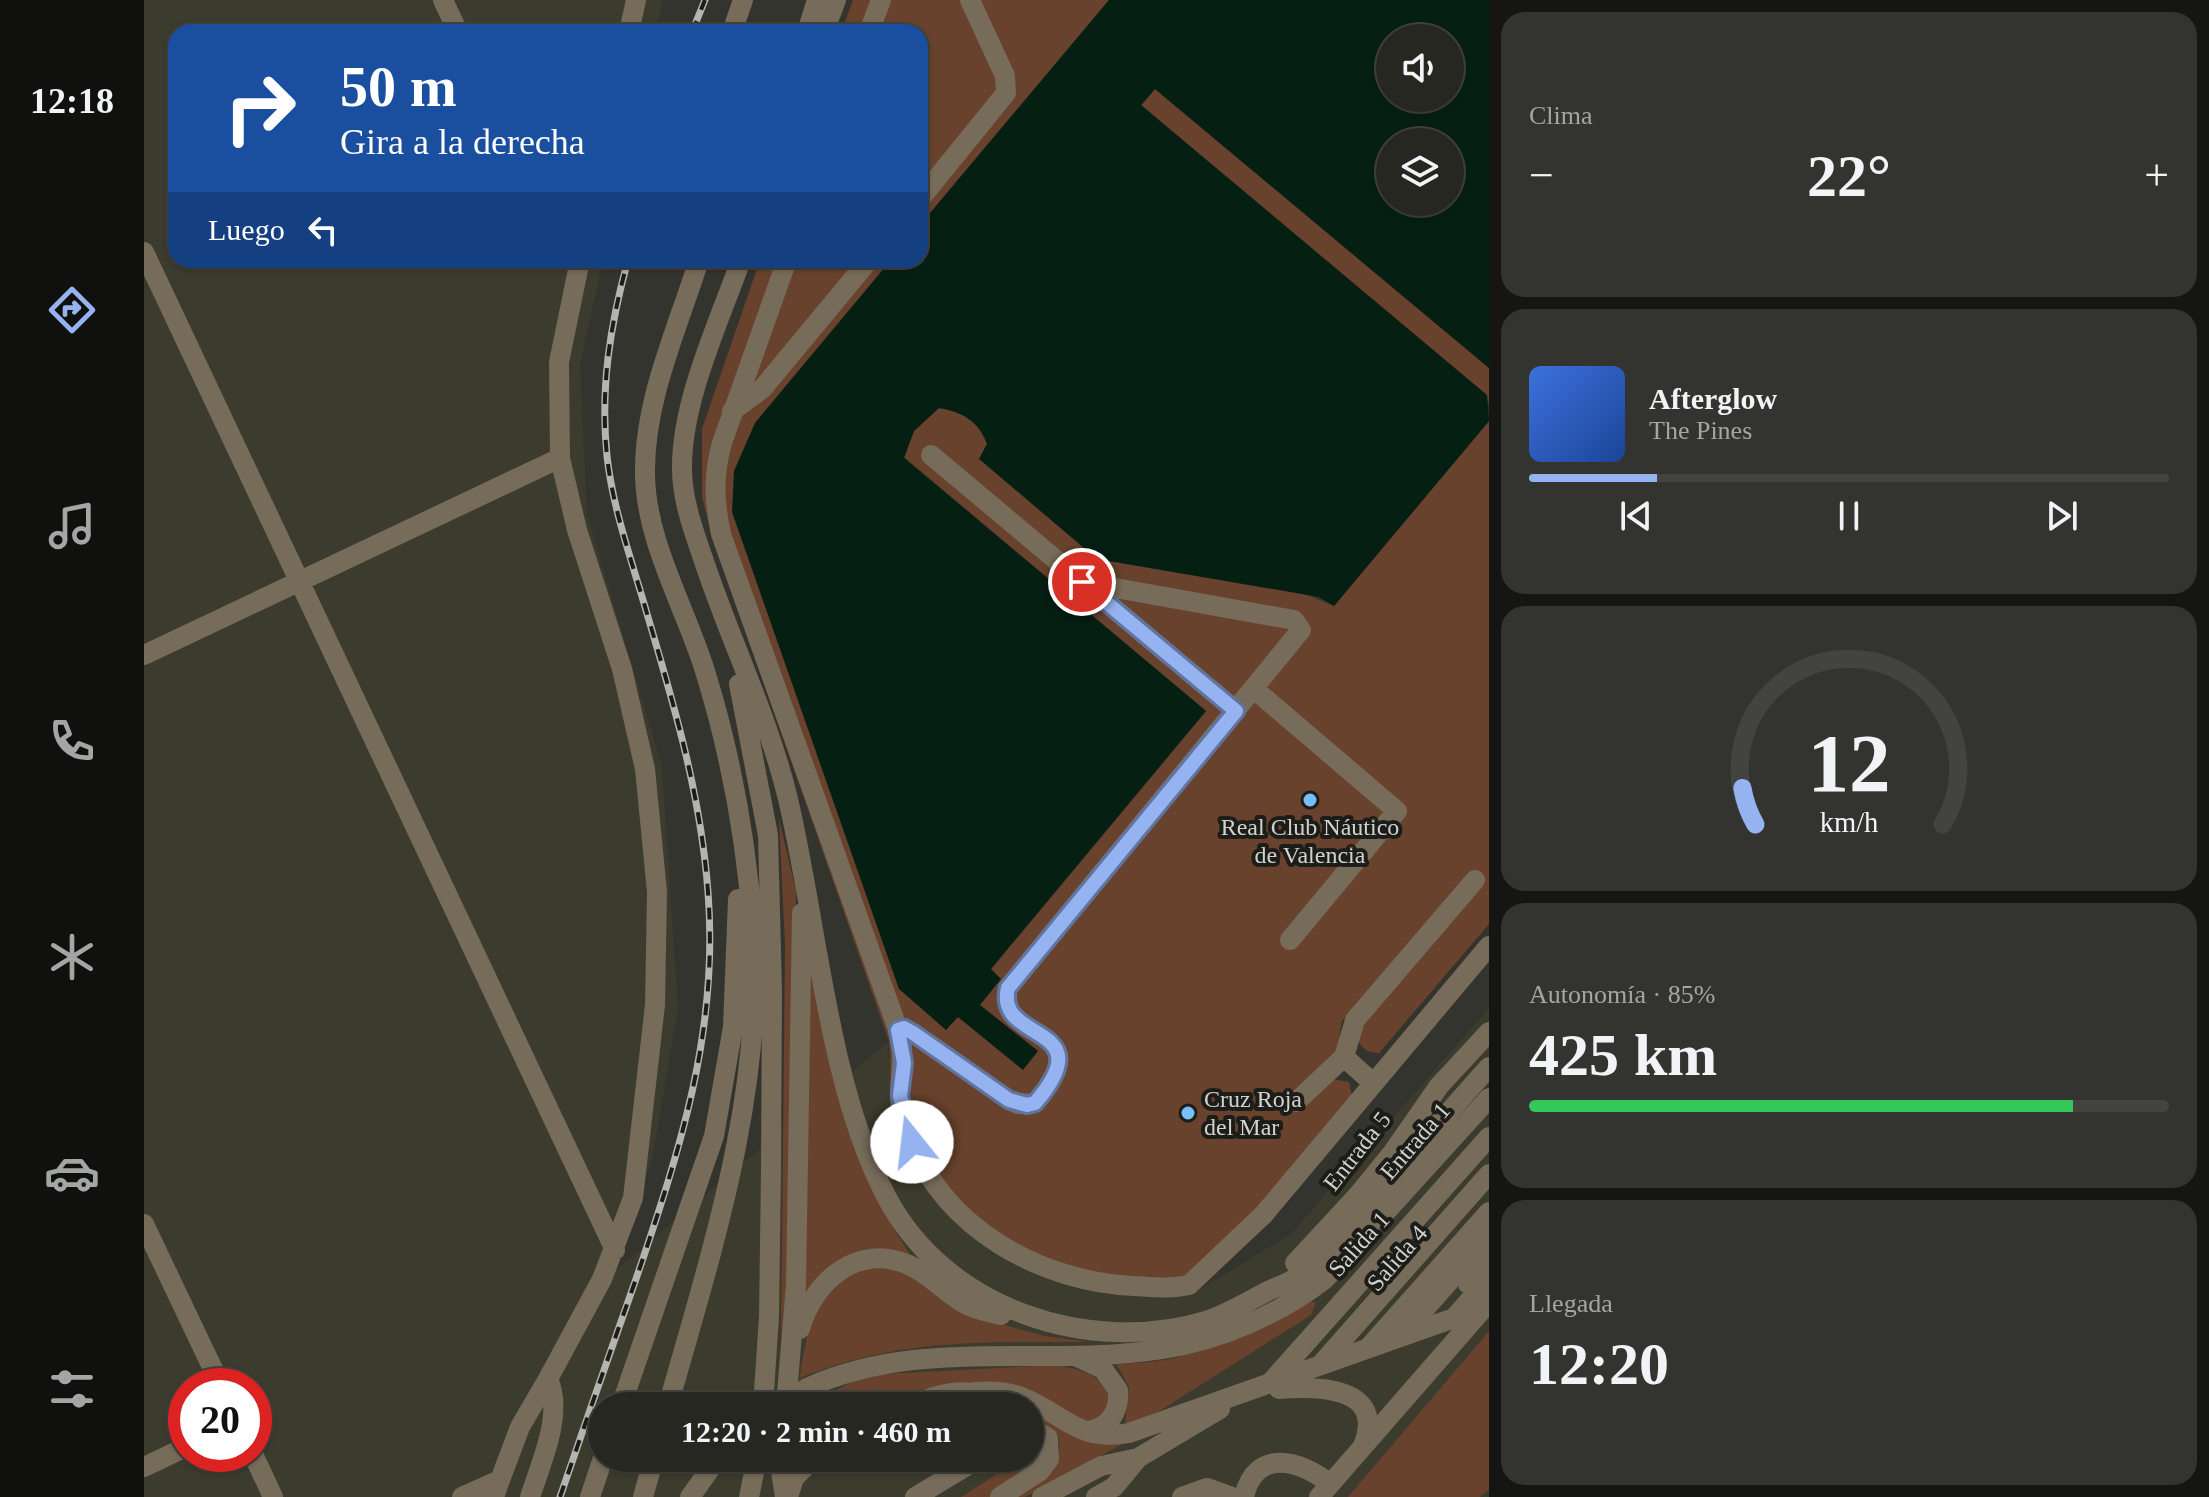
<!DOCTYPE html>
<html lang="es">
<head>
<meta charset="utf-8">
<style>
	body { margin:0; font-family:Georgia,serif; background:#33332f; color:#f1f3f6; height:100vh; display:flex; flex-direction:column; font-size:30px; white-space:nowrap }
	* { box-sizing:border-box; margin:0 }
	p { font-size:26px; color:#a4a5a5 }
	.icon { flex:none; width:44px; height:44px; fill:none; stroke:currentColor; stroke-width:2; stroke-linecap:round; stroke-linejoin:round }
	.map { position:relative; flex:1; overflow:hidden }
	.sheet { display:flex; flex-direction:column; gap:12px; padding:12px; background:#151513; width:720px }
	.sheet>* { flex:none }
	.guide { position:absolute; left:24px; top:24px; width:760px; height:244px; border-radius:24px; box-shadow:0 2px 6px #0004,0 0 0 2px #434440; background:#1a4fa0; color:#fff; overflow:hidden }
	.fabs { position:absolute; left:1232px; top:24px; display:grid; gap:16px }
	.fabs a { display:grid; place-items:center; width:88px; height:88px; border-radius:50%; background:#272722; box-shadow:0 2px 6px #0004,0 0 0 2px #434440; font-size:40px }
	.speed { position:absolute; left:24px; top:1368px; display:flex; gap:16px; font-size:40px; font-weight:700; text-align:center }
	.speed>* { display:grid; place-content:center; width:104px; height:104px; border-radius:50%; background:#272722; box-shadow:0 2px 6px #0004,0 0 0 2px #434440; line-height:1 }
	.speed .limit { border:12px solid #d22; background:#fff; color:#111 }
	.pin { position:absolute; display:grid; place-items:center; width:68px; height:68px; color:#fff; margin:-34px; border:4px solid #fff; border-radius:50%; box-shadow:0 2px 8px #0007 }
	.me { position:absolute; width:88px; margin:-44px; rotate:344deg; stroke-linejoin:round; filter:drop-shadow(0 0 6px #0008) }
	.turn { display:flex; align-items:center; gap:28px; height:168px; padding:0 40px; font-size:36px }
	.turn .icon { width:104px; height:104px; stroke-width:2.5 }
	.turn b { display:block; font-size:56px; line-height:68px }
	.then { display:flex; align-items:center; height:76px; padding:0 40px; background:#0003; gap:16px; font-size:30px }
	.big { font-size:60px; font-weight:600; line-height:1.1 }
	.sheet .tile { flex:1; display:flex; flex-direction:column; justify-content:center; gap:12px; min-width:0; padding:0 28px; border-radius:24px; background:#33332f }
	.sheet .dial { align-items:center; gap:0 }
	.dial svg { height:208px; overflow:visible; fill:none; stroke:#434440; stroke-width:7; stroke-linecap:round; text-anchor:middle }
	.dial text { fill:#f1f3f6; stroke:none }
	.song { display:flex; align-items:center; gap:24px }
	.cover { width:96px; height:96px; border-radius:12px; background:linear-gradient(135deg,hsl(220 70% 55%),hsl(220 70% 35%)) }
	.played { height:8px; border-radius:4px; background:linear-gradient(90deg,#95b2f1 20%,#434440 20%) }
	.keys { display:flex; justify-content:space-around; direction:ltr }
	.heat { display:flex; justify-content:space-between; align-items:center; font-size:44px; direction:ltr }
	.charge { height:12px; border-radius:6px; background:linear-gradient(90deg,#34c759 85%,#434440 0) }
	.trip { position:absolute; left:444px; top:1392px; width:456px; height:80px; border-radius:40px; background:#272722; box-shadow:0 2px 6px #0004,0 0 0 2px #434440; font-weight:600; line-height:80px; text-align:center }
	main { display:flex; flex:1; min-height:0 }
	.tab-bar { display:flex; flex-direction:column; width:144px; justify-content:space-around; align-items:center; background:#10100e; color:#a4a5a5 }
	.tab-bar .icon { width:56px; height:56px }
	.tab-bar .active { color:#95b2f1 }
	.tab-bar b { font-size:36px; color:#f1f3f6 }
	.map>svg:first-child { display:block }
</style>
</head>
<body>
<main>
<nav class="tab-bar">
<b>12:18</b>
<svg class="icon active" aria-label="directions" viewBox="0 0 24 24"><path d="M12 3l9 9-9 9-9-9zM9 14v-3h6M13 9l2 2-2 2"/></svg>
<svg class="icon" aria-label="music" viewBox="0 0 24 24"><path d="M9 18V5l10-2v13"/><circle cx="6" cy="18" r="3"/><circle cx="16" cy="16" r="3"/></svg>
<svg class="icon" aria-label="phone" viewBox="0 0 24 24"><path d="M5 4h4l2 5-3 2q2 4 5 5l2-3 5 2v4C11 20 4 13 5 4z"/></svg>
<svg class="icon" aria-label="climate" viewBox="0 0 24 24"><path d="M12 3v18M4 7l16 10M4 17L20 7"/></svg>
<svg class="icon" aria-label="car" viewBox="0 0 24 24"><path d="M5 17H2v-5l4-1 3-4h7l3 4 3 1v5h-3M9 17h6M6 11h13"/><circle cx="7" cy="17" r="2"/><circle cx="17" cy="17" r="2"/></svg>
<svg class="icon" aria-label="filters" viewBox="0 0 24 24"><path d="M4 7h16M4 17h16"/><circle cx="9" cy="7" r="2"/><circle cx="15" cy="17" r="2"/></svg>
</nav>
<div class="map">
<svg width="1345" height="1497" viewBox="0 0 1345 1497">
	<rect width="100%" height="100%" fill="#34342e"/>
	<path fill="#3b3b2e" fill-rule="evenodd" d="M0,0h519l-8,32h-479v228h427l-23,104 7,151 75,251 16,243 -26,151 -41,114 278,-233 -2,16 304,238 101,-62 197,-225v489h-1345zM42,1386h68v68h-68zM458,1406h428v52h-428z"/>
	<path fill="#68422c" d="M709,0h256l-189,225v-193h-79z
		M1011,89l334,279v37l-3,-10 -345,-289z
		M616,260h131l-136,163 191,607 11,-13 81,34 -59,-46 12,-36 215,-258 -302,-254 10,-26 25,-23c23,4 40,13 48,36l-8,15 355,147 155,-185v503l-110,129c-22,1 -25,-23 -31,-39l-6,7 -10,58 17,3 3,14 -93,114 13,11 -81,74 -34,1 -183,-59 -82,-134 -3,-62 -177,-506 -10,-38v-68z
		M635,818l17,74 -4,382 -15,120 4,-51 4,-398z
		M667,968c27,104 40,205 104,293l-49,-7 -64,52z
		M753,1268l89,52 59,16 43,6c-104,0 -189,-4 -288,36 6,-39 13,-97 59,-109 12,-3 27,-1 38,-1z
		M1163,1300l9,3 -5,12 -161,102 -25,9 4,-39 -13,-24c72,3 130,-28 191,-63z
		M1345,1331v159l-9,7h-132z
		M911,1365c23,4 47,8 55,32 -4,18 -12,26 -31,25l-83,-39 -20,-1 -69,10 -42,14h-64l56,-26 26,-6z
		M886,1411c33,18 55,35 94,32l-99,54h-14c29,-16 55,-26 47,-63l-22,-17h-6z
		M886,1436l12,11v9l-52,41h-29l36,-23 8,-16h25z"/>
	<path fill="#051f13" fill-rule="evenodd" d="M965,0h380v368l-334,-279 -14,16 346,290 2,26 -155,185 -15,-9 -222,-38 -118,-100 8,-15c-8,-23 -25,-32 -48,-36l-25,23 -10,27 302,253 -215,258 10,10 -21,26 58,46 -15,19 -65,-53 -12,13 -47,-41 -167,-477 2,-41 21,-48 136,-163h29v-35zM1246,38h60v60h-60zM1246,142h60v60h-60z"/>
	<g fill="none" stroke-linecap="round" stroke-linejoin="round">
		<path stroke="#776b59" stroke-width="20" d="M299,0l15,32
			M485,32l7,-32
			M588,32l11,-32
			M663,32l10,-32
			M680,32l12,-32
			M725,32l12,-32
			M776,199l86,-106 -1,-17 -35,-76
			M0,252l471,998
			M597,260c-22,62 -60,142 -59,209 0,34 14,68 25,101 26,76 62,150 81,229 29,123 40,286 98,397 59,113 203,161 323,124 19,-7 37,-17 55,-27 12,-6 27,-11 39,-19 29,-21 54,-55 77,-82 36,-42 72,-84 109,-125
			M643,260l-65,183c-9,32 -8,58 -1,91l180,504c4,21 -2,40 -1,61 1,13 6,28 11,41 35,90 131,142 223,146 19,1 37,3 55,-1l75,-71 225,-268
			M588,411l30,-22 107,-129
			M787,455l305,256
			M0,655l416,-197
			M595,684l29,151 4,155 -1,179 -2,148 -6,89
			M1110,689l143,122 -107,129
			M754,1030l6,-2 9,5 96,67 9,4 17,-1c70,-80 -41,-59 -27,-115l293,-358 -7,-10 -212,-38
			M1200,1057l11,-37 120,-140
			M1152,1102l48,-45 29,26
			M0,1224l77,162
			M1151,1263l63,-68 35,-43 46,-66 50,-54
			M1324,1284l21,-24
			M656,1329c13,-47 57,-87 109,-64 21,9 36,28 56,39 11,6 24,8 36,11
			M1258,1335l87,-99
			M1226,1346l119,-134
			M931,1356l28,13 15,21c2,21 -9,39 -31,41
			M1178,1363l167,-189
			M1127,1382l218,-245
			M663,1388c114,-52 237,-20 356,-39 57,-9 117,-35 162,-70l164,-181
			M1135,1389c38,-3 108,-3 84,57
			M830,1392c17,-1 33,-1 50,6 41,17 54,44 105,35l325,-115 35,-40
			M477,1406l93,-270 19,-109 5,-128
			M524,1406c43,-153 96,-313 85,-474 -6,-87 -22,-177 -48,-261 -20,-65 -61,-132 -60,-201 0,-72 33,-143 54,-210
			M642,1406l10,-121 6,-372
			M764,1406c25,-10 65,-25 85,0
			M109,1454l20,43
			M635,1458l6,39
			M0,1467l42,-20
			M356,1480l20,-53 28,-48
			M318,1497l38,-17 -6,17
			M386,1497c11,-34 34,-84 18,-118l54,-100 31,-81 22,-193 2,-113 -12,-123 -23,-100 -45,-139 -17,-72 -1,-96 21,-102
			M446,1497l13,-39
			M499,1497l11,-39
			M546,1497l28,-39
			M605,1497l8,-39
			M644,1497l6,-19 20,-20
			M771,1497l65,-39
			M856,1497l40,-26 9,-12 -1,-21 -18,-12
			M898,1497l59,-31 37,-8 82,-49
			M952,1497l18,-10 24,-29
			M1038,1497l25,-9 25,9
			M1100,1497c11,-50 57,-37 86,-13
			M1175,1497l170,-195"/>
		<g stroke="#b4b4b0" stroke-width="7">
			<path id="rail" d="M548,32l13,-32
				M416,1497c25,-73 50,-145 76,-218 44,-129 83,-248 72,-387 -7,-95 -33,-184 -60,-275 -15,-53 -35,-106 -41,-161 -7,-67 3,-131 21,-196"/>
		</g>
		<use href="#rail" stroke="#1c1c19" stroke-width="4" stroke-dasharray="12" stroke-linecap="butt"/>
		<path stroke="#776b59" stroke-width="20" d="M633,1406l30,-18"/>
	</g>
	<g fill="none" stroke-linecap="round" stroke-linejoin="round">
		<g stroke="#61749d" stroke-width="20">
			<path id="route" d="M768,1142l-12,-46 4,-33 -6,-33 6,-2 9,5 96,67 18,5 8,-2c70,-81 -41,-59 -27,-115l228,-277 -154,-129"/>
		</g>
		<use href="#route" stroke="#95b2f1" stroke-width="14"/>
	</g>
	<g fill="#77c0f7" stroke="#1c1c19" stroke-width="3">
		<circle cx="1166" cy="800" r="8"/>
		<circle cx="1044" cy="1113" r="8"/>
	</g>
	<g text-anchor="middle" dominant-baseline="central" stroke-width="8" stroke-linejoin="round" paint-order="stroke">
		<g font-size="24" fill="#d2d2ce" stroke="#1c1c19">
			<text x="1166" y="827">Real Club Náutico<tspan x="1166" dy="28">de Valencia</tspan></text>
			<text x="1060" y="1099" text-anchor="start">Cruz Roja<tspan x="1060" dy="28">del Mar</tspan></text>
		</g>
		<g font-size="24" fill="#d2d2ce" stroke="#1c1c19">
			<text transform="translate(1271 1141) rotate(-49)">Entrada 1</text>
			<text transform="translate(1213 1151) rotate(-52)">Entrada 5</text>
			<text transform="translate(1215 1244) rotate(-48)">Salida 1</text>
			<text transform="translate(1253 1258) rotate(-49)">Salida 4</text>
		</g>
	</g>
</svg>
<div class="fabs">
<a><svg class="icon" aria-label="sound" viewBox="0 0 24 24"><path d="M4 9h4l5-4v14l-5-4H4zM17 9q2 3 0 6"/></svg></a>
<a><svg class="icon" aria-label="layers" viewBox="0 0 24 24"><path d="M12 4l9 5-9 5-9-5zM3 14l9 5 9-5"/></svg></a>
</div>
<div class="speed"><div class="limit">20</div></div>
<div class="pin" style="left:938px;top:582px;background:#d93025"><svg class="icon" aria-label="arrive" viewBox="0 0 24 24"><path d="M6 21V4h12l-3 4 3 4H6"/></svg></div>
<svg class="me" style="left:768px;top:1142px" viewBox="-20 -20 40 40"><circle r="19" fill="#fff"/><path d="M0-13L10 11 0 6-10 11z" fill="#95b2f1"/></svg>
<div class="trip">12:20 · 2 min · 460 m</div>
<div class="guide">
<div class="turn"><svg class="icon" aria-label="right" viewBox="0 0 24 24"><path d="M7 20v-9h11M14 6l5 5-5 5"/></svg><div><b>50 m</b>Gira a la derecha</div></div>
<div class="then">Luego<svg class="icon" aria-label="left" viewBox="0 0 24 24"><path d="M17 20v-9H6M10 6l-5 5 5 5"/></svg></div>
</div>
</div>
<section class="sheet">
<div class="tile"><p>Clima</p>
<div class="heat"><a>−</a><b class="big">22°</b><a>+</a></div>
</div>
<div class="tile">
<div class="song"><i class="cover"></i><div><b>Afterglow</b><p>The Pines</p></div></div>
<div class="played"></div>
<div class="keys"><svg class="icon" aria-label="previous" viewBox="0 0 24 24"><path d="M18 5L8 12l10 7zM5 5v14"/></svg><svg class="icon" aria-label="pause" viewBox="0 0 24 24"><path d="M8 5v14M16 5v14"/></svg><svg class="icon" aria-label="next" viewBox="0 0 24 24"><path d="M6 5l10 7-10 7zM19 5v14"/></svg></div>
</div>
<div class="tile dial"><svg viewBox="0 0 100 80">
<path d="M14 69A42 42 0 1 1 86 69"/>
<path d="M14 69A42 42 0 0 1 9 55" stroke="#95b2f1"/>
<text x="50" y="56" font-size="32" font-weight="700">12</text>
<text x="50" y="72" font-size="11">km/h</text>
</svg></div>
<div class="tile"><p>Autonomía · 85%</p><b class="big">425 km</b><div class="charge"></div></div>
<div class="tile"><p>Llegada</p><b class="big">12:20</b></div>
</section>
</main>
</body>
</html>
